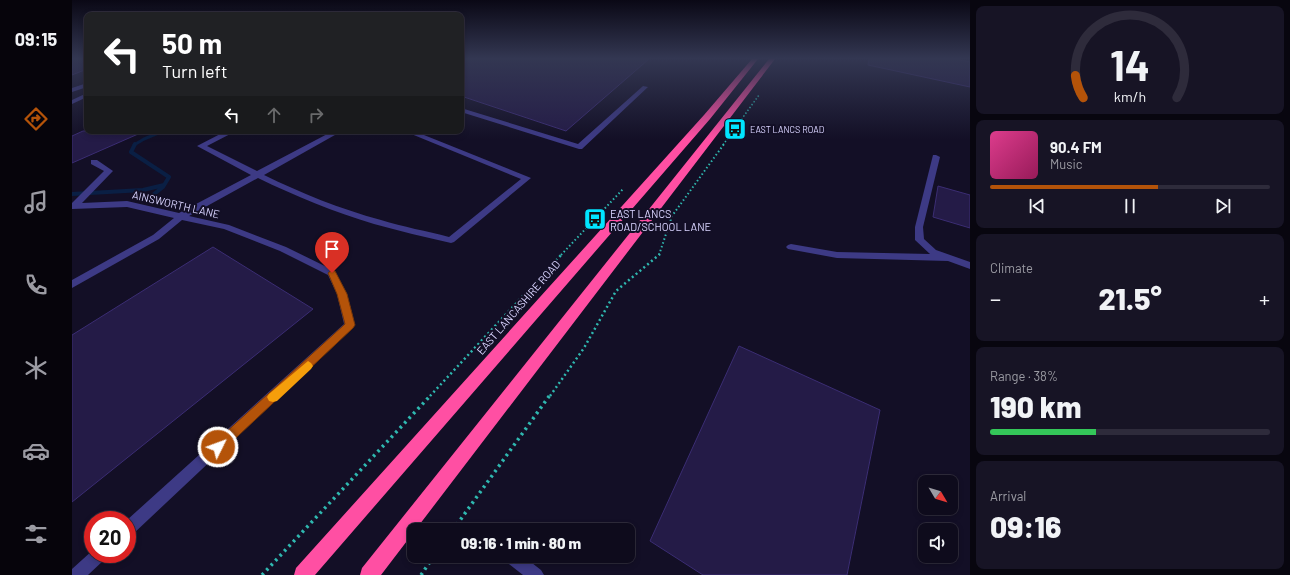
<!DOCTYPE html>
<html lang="en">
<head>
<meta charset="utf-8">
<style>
	body { margin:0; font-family:Barlow,sans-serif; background:#171425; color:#f1f3f6; height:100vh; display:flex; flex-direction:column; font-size:15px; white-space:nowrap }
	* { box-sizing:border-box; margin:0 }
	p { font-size:13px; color:#9b9ba3 }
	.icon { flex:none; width:22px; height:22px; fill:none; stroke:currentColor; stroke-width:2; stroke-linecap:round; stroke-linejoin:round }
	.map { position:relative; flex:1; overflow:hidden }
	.panel { display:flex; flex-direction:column; gap:6px; padding:6px; background:#08060f; width:320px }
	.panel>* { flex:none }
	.hud { position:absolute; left:12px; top:12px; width:380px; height:122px; border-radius:8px; box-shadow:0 2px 6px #0003,0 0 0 1px #2e2b3b; background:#202124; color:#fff; overflow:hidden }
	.needle { width:26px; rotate:128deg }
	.tools { position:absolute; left:846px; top:475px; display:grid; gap:8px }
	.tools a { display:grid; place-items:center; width:40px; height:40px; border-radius:8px; background:#0e0b1c; box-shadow:0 2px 6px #0003,0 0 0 1px #2e2b3b; font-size:20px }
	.speed { position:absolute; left:12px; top:511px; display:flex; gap:8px; font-size:20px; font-weight:700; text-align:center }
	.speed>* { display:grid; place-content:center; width:52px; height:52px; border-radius:50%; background:#0e0b1c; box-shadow:0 2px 6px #0003,0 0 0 1px #2e2b3b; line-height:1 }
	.speed .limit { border:6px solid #d22; background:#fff; color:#111 }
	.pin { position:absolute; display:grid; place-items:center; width:34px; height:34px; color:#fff; margin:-41px -17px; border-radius:50% 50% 50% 0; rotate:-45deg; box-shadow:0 0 4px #0007 }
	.pin .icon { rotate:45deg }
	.me { position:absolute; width:44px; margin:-22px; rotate:48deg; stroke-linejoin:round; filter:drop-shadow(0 0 3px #0008) }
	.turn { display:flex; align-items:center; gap:14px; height:84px; padding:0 12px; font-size:18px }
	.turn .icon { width:52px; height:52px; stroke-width:2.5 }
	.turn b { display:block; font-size:28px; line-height:34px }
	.lanes { display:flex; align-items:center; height:38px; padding:0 12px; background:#0003; justify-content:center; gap:20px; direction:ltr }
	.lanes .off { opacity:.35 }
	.big { font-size:30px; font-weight:800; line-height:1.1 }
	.panel .tile { flex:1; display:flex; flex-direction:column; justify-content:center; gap:6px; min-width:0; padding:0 14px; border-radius:8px; background:#171425 }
	.panel .dial { align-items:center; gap:0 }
	.dial svg { height:104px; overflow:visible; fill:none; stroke:#2e2b3b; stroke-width:7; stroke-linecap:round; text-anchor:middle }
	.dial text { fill:#f1f3f6; stroke:none }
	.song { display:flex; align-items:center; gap:12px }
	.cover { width:48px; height:48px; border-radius:6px; background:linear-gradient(135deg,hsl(330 70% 55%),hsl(330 70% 35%)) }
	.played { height:4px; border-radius:2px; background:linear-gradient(90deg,#b45309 60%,#2e2b3b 60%) }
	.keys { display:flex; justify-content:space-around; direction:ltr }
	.heat { display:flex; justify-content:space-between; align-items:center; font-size:22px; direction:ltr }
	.charge { height:6px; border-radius:3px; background:linear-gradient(90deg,#34c759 38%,#2e2b3b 0) }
	.trip { position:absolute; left:335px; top:523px; width:228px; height:40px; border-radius:8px; background:#0e0b1c; box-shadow:0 2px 6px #0003,0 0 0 1px #2e2b3b; font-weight:800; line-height:40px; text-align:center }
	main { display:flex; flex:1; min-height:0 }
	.dock { display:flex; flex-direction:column; width:72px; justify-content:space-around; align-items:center; background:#06040b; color:#9b9ba3 }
	.dock .icon { width:28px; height:28px }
	.dock .active { color:#b45309 }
	.dock b { font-size:18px; color:#f1f3f6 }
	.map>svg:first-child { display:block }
</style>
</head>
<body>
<main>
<nav class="dock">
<b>09:15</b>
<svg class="icon active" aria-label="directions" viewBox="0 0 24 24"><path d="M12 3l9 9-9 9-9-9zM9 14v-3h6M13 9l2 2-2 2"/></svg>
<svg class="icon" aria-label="music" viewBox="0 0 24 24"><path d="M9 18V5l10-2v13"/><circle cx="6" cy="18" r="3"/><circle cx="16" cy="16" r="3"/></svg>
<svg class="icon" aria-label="phone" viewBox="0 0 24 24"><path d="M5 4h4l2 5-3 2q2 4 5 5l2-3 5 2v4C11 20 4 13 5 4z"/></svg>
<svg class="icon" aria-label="climate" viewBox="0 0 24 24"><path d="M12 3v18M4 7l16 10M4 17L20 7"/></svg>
<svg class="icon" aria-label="car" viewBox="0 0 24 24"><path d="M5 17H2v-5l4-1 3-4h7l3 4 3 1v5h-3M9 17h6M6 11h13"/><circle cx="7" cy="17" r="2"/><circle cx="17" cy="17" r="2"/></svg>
<svg class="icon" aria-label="filters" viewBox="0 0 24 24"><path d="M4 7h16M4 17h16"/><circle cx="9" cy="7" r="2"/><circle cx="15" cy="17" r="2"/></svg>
</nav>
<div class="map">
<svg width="898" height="575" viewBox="0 0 898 575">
	<rect width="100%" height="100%" fill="#130f26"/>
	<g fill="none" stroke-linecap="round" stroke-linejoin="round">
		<path stroke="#0a1f44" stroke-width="3" d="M62,145l10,-6 19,-8"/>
		<path stroke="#0a1f44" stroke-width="4" d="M63,144l-4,8 38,25 -6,10 -9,7
			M0,194l71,-4 21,-5"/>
	</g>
	<path fill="#241b47" stroke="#3b2d73" d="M0,59h15v10l-15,6z
		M389,59h188l-83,72 -105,-35z
		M797,59h86l15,3v25l-102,-22z
		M11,131h62l-73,32v-27z
		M866,186l32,9v33l-37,-11z
		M141,247l100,62 -241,193v-167z
		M667,346l141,64 -33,165h-144l-53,-34z"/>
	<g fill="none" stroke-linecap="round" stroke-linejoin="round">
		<path stroke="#2fb8b0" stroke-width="1.5" stroke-dasharray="1.5 2" stroke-linecap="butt" d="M651,145l36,-50"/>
		<path stroke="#2fb8b0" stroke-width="2" stroke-dasharray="1.5 2.5" stroke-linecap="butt" d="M489,255l63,-67
			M587,255l13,-39 52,-72"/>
		<path stroke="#2fb8b0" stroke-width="2.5" stroke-dasharray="2 3" stroke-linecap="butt" d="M358,396l132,-142
			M478,396l34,-48 32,-57 44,-37"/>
		<path stroke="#2fb8b0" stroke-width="3.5" stroke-dasharray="2.5 4" stroke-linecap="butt" d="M381,530l97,-135
			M190,575l169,-180
			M349,575l13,-19"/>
		<path fill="#3d3a85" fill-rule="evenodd" d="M15,83v4l-15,5v-4z
			M571,86l5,1 -66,62h-3l-118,-37v-4l117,36z
			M15,93v4l-15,7v-4z
			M154,131h10l-29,15 50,25 76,-40h9l-78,44c37,18 76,34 117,45 22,7 46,11 68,17l72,-58 -117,-48h10l117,47 -77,64 -3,1c-26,-6 -52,-12 -77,-19 -40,-12 -79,-28 -116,-46l-69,38 40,9 57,22 49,24 12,23 8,31 -223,210 -5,2v-17l217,-196 -7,-30 -9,-19 -48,-24 -56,-22 -42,-9 -23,19 -87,49v-8l81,-45 21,-17 -47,-11 -55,2v-6l32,-32 -13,-7v-4h6l16,11 -31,32 45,-2 52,12 72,-38 -54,-29z
			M861,155h3l4,2 -17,70 1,12 12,11 34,12v7l-22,-8 -111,-3 -49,-9 -2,-2 2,-2 3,-1 46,8 93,2 -15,-14v-13z
			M21,550v4h14l-2,5 -17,16h-16v-6z
			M431,556h20l18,14 3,5h-21l-18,-14z"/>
		<path fill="#ff4fa3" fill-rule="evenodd" d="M680,59h6l-48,60 -395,456h-21l2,-7 408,-453z
			M697,59h6l-394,516h-21l2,-7z"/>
	</g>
	<linearGradient id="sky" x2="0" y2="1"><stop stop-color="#0a0815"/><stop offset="0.42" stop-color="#333752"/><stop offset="1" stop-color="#333752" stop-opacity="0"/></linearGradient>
	<rect width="898" height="139" fill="url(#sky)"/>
	<path fill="#b45309" stroke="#753606" d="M260,270l3,1 12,23 8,31 -2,3 -131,123 -4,2 -4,-2 -2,-4 2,-4 131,-119 -8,-30 -9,-21z"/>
	<path fill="#f59e0b" d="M236,361l3,2 2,3 -2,3 -34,32 -4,1 -4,-1 -2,-4 2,-3z"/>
	<defs>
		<g id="bus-square" transform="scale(1.15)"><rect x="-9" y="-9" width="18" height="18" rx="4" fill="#00e5ff" stroke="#130f26"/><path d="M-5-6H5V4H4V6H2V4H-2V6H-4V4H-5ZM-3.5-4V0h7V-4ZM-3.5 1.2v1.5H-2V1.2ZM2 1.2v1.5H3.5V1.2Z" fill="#111"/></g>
	</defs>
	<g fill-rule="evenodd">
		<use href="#bus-square" x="663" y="129"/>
		<use href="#bus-square" x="523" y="219"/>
	</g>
	<g text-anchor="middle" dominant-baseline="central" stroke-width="4" stroke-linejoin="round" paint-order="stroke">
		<g font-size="9" fill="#d9d4ff" stroke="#130f26" text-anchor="start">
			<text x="678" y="129">EAST LANCS ROAD</text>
		</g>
		<g font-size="11" fill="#d9d4ff" stroke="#130f26">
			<text transform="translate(104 204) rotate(13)">AINSWORTH LANE</text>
			<text transform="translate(446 307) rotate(-49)">EAST LANCASHIRE ROAD</text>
		</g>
		<g font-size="11" fill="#d9d4ff" stroke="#130f26" text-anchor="start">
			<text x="538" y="213">EAST LANCS<tspan x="538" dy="13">ROAD/SCHOOL LANE</tspan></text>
		</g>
	</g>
</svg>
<div class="tools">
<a><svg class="needle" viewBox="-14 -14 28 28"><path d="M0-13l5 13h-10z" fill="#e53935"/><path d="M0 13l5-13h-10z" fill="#9b9ba3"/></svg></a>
<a><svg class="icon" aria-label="sound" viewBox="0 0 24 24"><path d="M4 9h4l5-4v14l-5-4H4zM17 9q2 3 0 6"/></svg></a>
</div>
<div class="speed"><div class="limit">20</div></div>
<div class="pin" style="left:260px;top:273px;background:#d93025"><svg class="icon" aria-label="arrive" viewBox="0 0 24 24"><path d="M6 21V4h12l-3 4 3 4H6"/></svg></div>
<svg class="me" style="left:146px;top:447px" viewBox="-20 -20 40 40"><circle r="17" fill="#b45309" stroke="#fff" stroke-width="3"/><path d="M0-11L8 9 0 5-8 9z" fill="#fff"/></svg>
<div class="trip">09:16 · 1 min · 80 m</div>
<div class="hud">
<div class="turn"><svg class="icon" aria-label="left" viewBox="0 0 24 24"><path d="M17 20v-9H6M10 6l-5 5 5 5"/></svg><div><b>50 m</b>Turn left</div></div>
<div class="lanes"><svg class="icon" aria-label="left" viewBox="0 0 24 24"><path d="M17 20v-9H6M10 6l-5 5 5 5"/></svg><svg class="icon off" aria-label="ahead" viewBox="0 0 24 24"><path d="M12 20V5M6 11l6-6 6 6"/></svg><svg class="icon off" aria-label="right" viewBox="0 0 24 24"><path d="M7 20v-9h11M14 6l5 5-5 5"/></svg></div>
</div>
</div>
<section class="panel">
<div class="tile dial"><svg viewBox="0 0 100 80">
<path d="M14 69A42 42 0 1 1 86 69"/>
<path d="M14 69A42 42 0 0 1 8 52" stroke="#b45309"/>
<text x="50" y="56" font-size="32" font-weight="700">14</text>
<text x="50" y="72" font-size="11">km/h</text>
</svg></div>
<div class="tile">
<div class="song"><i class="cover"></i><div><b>90.4 FM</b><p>Music</p></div></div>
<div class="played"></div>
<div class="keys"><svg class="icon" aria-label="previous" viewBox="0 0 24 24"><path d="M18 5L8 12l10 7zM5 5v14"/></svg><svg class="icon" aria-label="pause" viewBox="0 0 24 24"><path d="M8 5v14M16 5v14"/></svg><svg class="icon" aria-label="next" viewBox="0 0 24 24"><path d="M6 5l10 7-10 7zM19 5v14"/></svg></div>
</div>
<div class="tile"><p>Climate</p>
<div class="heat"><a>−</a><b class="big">21.5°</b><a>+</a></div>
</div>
<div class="tile"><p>Range · 38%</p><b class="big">190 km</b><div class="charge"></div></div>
<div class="tile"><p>Arrival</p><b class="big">09:16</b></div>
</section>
</main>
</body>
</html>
